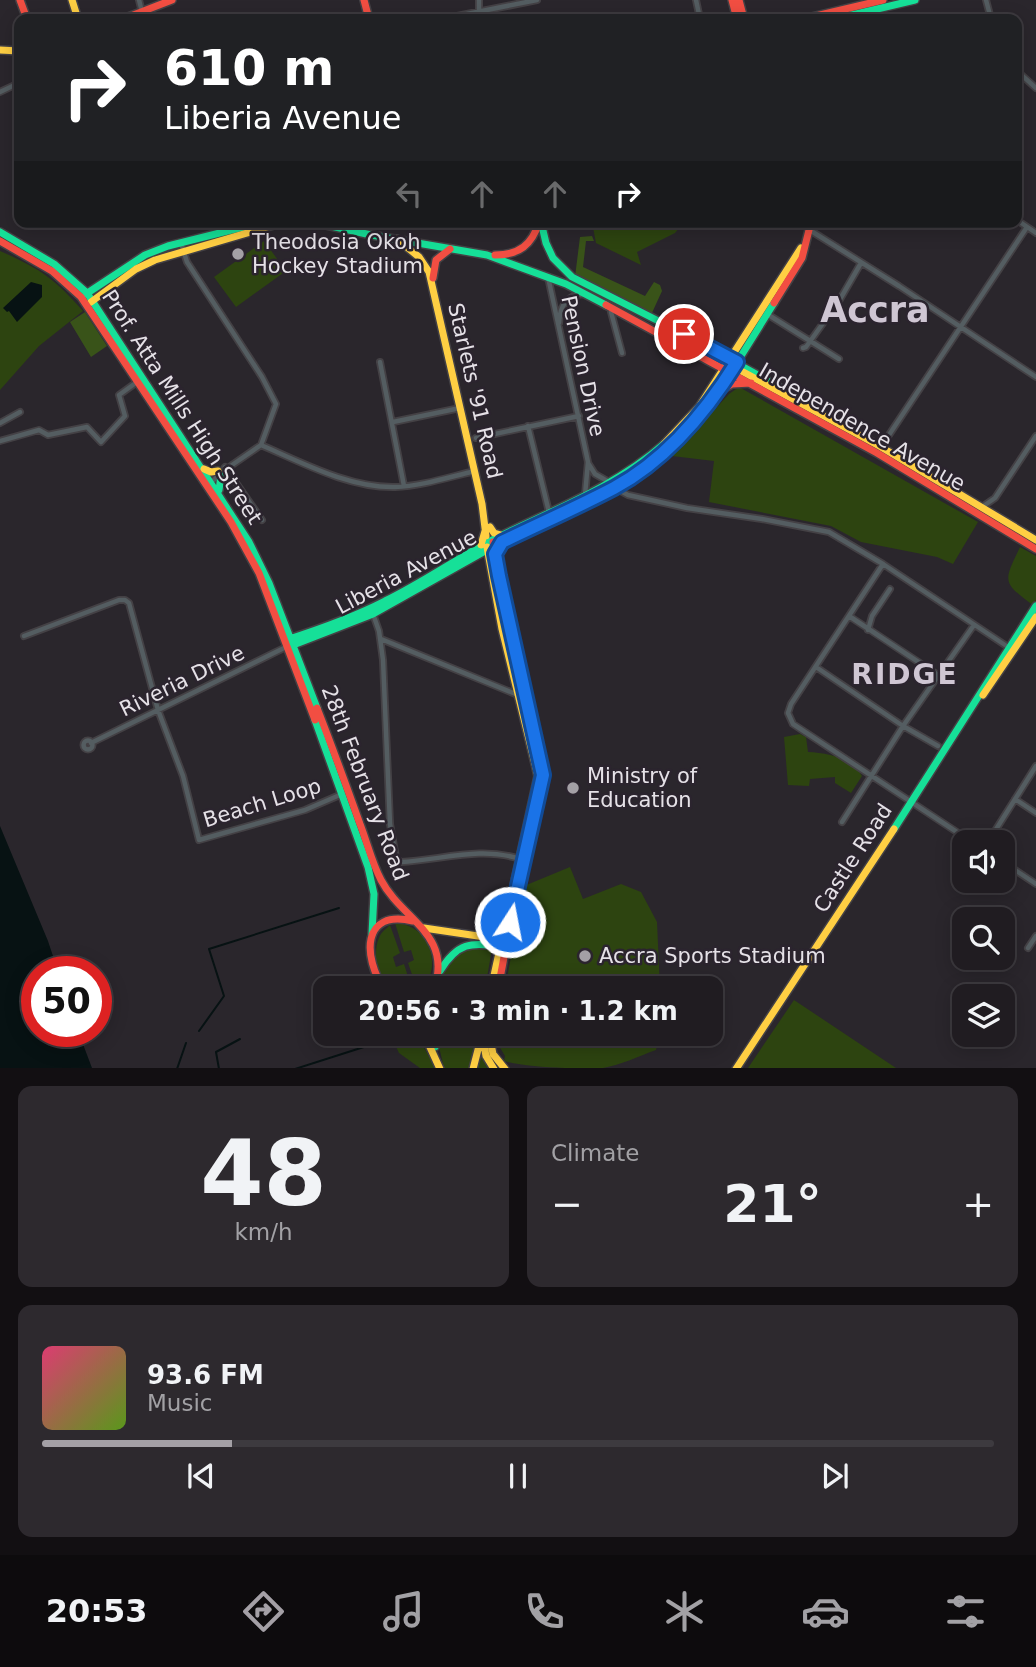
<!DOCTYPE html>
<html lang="en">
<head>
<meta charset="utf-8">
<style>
	body { margin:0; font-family:"DejaVu Sans",sans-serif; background:#2d292e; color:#f1f3f6; height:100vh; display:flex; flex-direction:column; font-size:26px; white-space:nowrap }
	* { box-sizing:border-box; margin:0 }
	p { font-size:23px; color:#a2a1a5 }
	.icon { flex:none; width:38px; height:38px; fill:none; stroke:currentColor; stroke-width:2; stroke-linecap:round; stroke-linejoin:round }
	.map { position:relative; height:1068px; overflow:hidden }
	.drawer { display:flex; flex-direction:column; gap:18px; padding:18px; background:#120f12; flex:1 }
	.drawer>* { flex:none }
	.top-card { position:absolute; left:14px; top:14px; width:1008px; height:214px; border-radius:14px; box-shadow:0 4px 18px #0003,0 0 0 2px #3d3a3f; background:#202124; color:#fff; overflow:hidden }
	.tools { position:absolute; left:952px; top:830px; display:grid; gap:14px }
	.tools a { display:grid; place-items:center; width:63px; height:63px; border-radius:14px; background:#201c21; box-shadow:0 4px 18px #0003,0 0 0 2px #3d3a3f; font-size:35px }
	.speed { position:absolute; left:21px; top:956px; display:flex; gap:14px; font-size:35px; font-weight:700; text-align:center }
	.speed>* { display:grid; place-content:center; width:91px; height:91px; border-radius:50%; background:#201c21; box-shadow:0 4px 18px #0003,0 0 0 2px #3d3a3f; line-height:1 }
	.speed .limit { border:10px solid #d22; background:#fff; color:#111 }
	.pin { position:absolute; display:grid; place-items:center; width:60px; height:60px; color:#fff; margin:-30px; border:4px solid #fff; border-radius:50%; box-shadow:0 2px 7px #0007 }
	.me { position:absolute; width:77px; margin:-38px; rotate:11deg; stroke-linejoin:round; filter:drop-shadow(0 0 5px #0008) }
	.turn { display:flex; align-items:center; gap:24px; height:147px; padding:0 35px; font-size:32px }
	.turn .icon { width:91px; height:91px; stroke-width:2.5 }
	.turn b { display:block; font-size:49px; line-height:60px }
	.lanes { display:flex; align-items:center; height:66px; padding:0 35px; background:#0003; justify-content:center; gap:35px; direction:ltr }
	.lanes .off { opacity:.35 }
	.big { font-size:52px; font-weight:800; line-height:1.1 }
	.drawer .card { flex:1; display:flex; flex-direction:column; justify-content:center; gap:10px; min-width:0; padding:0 24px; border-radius:14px; background:#2d292e }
	.drawer .dial { align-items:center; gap:0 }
	.dial b { font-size:91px; line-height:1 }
	.song { display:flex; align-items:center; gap:21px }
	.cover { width:84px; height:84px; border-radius:10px; background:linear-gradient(135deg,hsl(340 70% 55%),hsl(90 70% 35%)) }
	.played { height:7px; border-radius:4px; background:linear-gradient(90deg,#a4a0a6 20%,#3d3a3f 20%) }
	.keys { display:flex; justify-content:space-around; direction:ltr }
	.heat { display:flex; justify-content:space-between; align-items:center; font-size:38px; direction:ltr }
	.drawer .tiles { flex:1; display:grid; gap:18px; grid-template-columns:1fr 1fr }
	.card:last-child { grid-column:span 2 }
	.trip { position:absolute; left:313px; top:976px; width:410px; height:70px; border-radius:14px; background:#201c21; box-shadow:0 4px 18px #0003,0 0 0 2px #3d3a3f; font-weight:800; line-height:70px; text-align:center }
	.tab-bar { display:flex; height:112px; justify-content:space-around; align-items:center; background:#0d0b0d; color:#a2a1a5 }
	.tab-bar .icon { width:49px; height:49px }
	.tab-bar .current { color:#a4a0a6 }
	.tab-bar b { font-size:32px; color:#f1f3f6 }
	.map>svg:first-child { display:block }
</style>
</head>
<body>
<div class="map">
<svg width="1036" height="1069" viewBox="0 0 1036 1069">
	<rect width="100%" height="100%" fill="#2a262c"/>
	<path fill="#2d4410" d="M592,222h92l-9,11 -38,19 4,13 -45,-22z
		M264,241l22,30 -50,36 -22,-30z
		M0,251c39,17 55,28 83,60l-44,35 -39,44z
		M739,387l239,135 -25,42 -16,-7 -76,-15 -30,-16 -122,-24 5,-41 -42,-5 57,-62z
		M1020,547l16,9v44l-3,5c-32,-23 -29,-24 -13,-58z
		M800,734l6,3 2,15c19,1 43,5 54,24l-11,17 -16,-10v-6l-25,2 -1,7 -21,-1 -4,-48z
		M570,867l13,32 38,-15 20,8 16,30 3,67h-155l19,-103z
		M395,923c33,1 49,41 27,66h-5l-9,-26 6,-3 -3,-10 -7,2z
		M390,925l10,28 -7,4 3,10 8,-3 8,25c-5,0 -13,1 -18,0 -17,-5 -22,-37 -15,-51 2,-6 7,-9 11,-13z
		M479,945l13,4 -7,40h-46c5,-25 13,-41 40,-44z
		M794,1000l102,68h-148z
		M390,1034h26l20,34h-16l-21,-15z
		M436,1034h41l1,18 11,16h-45z
		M497,1034h163l-4,16c-17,6 -35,15 -53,18 -24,1 -76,0 -99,-7l1,-5 -9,-15z"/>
	<path fill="#395319" d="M592,236l2,5h-8l-3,26 62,29 9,-14 6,3 2,6 -11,24 -76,-38 5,-40z
		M85,312l22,34 -16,11 -21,-35z"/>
	<path fill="#071213" d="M31,282l11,3v12l-25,25 -8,-11 -2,1 -4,-4z
		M0,826l48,115 10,30h-21v60h41l14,37h-92z"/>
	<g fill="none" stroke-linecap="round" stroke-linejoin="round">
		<path stroke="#071213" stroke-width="2" d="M199,1031l25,-35 -15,-47 130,-41
			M177,1069l9,-26
			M219,1069l-3,-17 24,-13
			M295,1069l97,-31"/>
		<g stroke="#444145" stroke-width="8">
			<path id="street" d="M139,0l3,12
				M479,0v12
				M696,0l4,19
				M986,0l5,19
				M442,19l95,-19
				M1017,71l19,17
				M0,92l19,-9
				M1017,220l19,13
				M808,229l91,57 137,91
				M181,243l6,19 75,115 14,27 -15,41 -29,20 -22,18
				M548,277l40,185 -3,33
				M611,312l11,41
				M767,314l72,45
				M559,323c1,-17 7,-28 25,-29
				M803,348l3,-1 33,-46 22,-38
				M380,362l24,124
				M393,422l67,-14
				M0,423l20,-11
				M528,426l21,86
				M476,438l103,-22
				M0,441l39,-11 9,5 39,-8 14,15 24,-26 -6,-21 18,-13
				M261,445c42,18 88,43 134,42 27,-1 54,-10 80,-16
				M881,447l146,-220
				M588,463l7,11 14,8
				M225,467l37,53
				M615,488l13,7 59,13 75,11 67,13 54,32 125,83
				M982,507l13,-9 41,-62
				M883,564l-92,140 -3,9 5,11 179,118
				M373,614l6,17 4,29 7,164 6,34 5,4c40,-2 80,-16 119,-3
				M849,616l89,59
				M868,630l4,-14 18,-27
				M24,636l95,-36h6l4,3 29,107 25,66 16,64 106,-30 37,-16
				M381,639l137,56
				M816,667l87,59 35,20
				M83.5 745a4.5 4.5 0 1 1 9 0a4.5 4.5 0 1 1-9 0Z
				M91,743l195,-96
				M1015,799l21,14
				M842,822l61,-96 71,-101
				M988,842l48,-76
				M1003,862l33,22
				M1028,948l8,-12"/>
		</g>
		<g stroke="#444145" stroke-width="10">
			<path id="fast" d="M835,19l80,-19
				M313,222l58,13 116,20 79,29 40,21
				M541,222l5,21 7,15 19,19 112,57 106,59
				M0,232l54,32 33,29 162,249 20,41 48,125
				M86,294l59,-39 23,-9 95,-24
				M219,490l2,-14
				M286,640c34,-11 68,-23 99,-39 37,-18 71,-42 107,-61 58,-29 122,-52 172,-96
				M288,647l85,-33 114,-64 127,-62 41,-28 39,-39 37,-49 43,-69
				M315,720l53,147 6,27 -2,40
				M894,829l142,-223
				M440,971c17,-28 31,-30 62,-24
				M431,1034l4,13"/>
		</g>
		<g stroke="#444145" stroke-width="10">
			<path id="slow" d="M72,0l6,19
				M0,50l19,1
				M397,239l22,18 10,15 53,232 4,32
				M91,302l45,-33 19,-9 119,-35 19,-3
				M730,367h4l147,80 155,93
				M664,444l35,-37 102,-159
				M204,469l7,3 7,-1
				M490,527l4,6 7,2
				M481,545l4,-14
				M487,547l15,82 36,147 -47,213
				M983,695l53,-78
				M424,928l81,12
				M424,1034l16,35
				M482,1034l4,22 8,13
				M489,1034l4,20 12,15
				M473,1069l8,-31
				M736,1069l158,-240"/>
		</g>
		<g stroke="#444145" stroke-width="10">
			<path id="jam" d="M20,0l7,19
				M364,0l5,19
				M732,0l5,19
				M739,0l5,19
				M123,19l49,-19
				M803,19l80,-19
				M0,241l52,30 29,26 150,225 28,51 56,147
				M495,255c24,0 37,-10 44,-33
				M433,278l3,-18 14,-11
				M774,303l28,-45 9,-36
				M606,305l271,148 159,96
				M678,338l54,25
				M718,392l14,-8 19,-1
				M493,542l12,68 38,165 -29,129 -16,85
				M317,708c15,38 29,77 43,116 7,18 12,39 21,56 21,40 72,54 53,109
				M384,989c-21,-32 -23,-80 29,-68"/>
		</g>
		<use href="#street" stroke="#545d61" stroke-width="4.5"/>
		<use href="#fast" stroke="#16e098" stroke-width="7"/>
		<use href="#slow" stroke="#ffcf43" stroke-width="7"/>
		<use href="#jam" stroke="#f24e42" stroke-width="7"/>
	</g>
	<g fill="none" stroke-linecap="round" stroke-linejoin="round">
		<g stroke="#114b97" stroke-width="18">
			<path id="route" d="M510,922l33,-147 -44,-199 -4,-22 7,-12c37,-18 76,-35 112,-54 52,-28 92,-76 123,-126l-53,-28"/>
		</g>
		<use href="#route" stroke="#1a73e8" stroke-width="12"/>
	</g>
	<g fill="#a4a0a6" stroke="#2b242e" stroke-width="2.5">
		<circle cx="238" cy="254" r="7"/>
		<circle cx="573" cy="788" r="7"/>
		<circle cx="585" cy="956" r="7"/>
	</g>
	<g text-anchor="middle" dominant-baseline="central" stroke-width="5" stroke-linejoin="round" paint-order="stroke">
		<g font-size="21" fill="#e5e1e7" stroke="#2b242e" text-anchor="start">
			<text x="252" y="242">Theodosia Okoh<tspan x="252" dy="24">Hockey Stadium</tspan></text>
			<text x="587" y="776">Ministry of<tspan x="587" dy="24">Education</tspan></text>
			<text x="599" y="956">Accra Sports Stadium</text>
		</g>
		<g font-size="21" fill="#e5e1e7" stroke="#2b242e">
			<text transform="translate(583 366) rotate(78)">Pension Drive</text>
			<text transform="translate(475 391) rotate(77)">Starlets '91 Road</text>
			<text transform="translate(182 407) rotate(57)">Prof. Atta Mills High Street</text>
			<text transform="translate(862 427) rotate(30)">Independence Avenue</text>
			<text transform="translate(406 572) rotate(-28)">Liberia Avenue</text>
			<text transform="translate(182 681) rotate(-26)">Riveria Drive</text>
			<text transform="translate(365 783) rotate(69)">28th February Road</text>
			<text transform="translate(262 803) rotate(-17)">Beach Loop</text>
			<text transform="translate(853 858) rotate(-57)">Castle Road</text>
		</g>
		<g font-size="28" font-weight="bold" letter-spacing="2" fill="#cfc6d3" stroke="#2b242e">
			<text x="905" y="674">RIDGE</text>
		</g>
		<g font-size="35" font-weight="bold" fill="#cfc6d3" stroke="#2b242e">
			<text x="875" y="310">Accra</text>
		</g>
	</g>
</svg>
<div class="tools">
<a><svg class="icon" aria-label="sound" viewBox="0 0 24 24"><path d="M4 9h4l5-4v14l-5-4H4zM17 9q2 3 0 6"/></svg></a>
<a><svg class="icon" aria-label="search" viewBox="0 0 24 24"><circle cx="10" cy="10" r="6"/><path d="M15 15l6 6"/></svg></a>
<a><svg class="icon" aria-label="layers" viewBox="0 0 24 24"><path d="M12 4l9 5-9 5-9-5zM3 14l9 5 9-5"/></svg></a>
</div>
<div class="speed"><div class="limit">50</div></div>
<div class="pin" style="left:684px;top:334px;background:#d93025"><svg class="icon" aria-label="arrive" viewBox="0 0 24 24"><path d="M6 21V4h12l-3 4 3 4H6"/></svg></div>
<svg class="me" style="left:510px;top:922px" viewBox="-20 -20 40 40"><circle r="17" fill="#1a73e8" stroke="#fff" stroke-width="3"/><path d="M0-11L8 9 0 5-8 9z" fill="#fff"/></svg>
<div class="trip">20:56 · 3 min · 1.2 km</div>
<div class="top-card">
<div class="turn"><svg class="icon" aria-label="right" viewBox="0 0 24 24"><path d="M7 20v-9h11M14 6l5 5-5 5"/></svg><div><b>610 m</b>Liberia Avenue</div></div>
<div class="lanes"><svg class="icon off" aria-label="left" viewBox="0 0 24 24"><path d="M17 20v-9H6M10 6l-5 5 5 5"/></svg><svg class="icon off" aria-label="ahead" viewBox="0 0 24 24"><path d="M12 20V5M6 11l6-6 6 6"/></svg><svg class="icon off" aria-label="ahead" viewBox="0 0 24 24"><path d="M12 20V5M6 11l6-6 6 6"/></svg><svg class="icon" aria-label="right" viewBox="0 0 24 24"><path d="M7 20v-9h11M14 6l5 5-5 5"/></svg></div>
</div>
</div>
<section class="drawer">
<div class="tiles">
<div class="card dial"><b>48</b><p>km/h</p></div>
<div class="card"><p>Climate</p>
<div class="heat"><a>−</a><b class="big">21°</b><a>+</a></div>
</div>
<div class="card">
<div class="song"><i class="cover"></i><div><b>93.6 FM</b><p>Music</p></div></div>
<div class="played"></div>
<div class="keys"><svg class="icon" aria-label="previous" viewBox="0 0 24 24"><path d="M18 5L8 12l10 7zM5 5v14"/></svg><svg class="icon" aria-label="pause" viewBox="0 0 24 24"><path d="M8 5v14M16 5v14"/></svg><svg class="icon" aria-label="next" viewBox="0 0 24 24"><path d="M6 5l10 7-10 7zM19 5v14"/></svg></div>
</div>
</div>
</section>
<nav class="tab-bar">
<b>20:53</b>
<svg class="icon current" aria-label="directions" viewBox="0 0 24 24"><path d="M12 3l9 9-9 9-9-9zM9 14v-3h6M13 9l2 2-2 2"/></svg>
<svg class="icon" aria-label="music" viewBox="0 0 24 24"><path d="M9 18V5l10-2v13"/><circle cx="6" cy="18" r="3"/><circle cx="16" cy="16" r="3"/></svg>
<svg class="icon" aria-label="phone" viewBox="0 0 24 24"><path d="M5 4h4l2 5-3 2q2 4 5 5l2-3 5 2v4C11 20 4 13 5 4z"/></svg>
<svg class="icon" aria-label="climate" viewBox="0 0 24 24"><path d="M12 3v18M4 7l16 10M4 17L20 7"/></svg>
<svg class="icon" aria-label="car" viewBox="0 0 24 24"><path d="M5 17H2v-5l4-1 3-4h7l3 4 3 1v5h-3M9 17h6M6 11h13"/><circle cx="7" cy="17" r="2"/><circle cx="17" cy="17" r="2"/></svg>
<svg class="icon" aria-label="filters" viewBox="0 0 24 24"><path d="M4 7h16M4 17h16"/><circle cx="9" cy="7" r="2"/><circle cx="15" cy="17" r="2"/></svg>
</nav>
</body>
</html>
